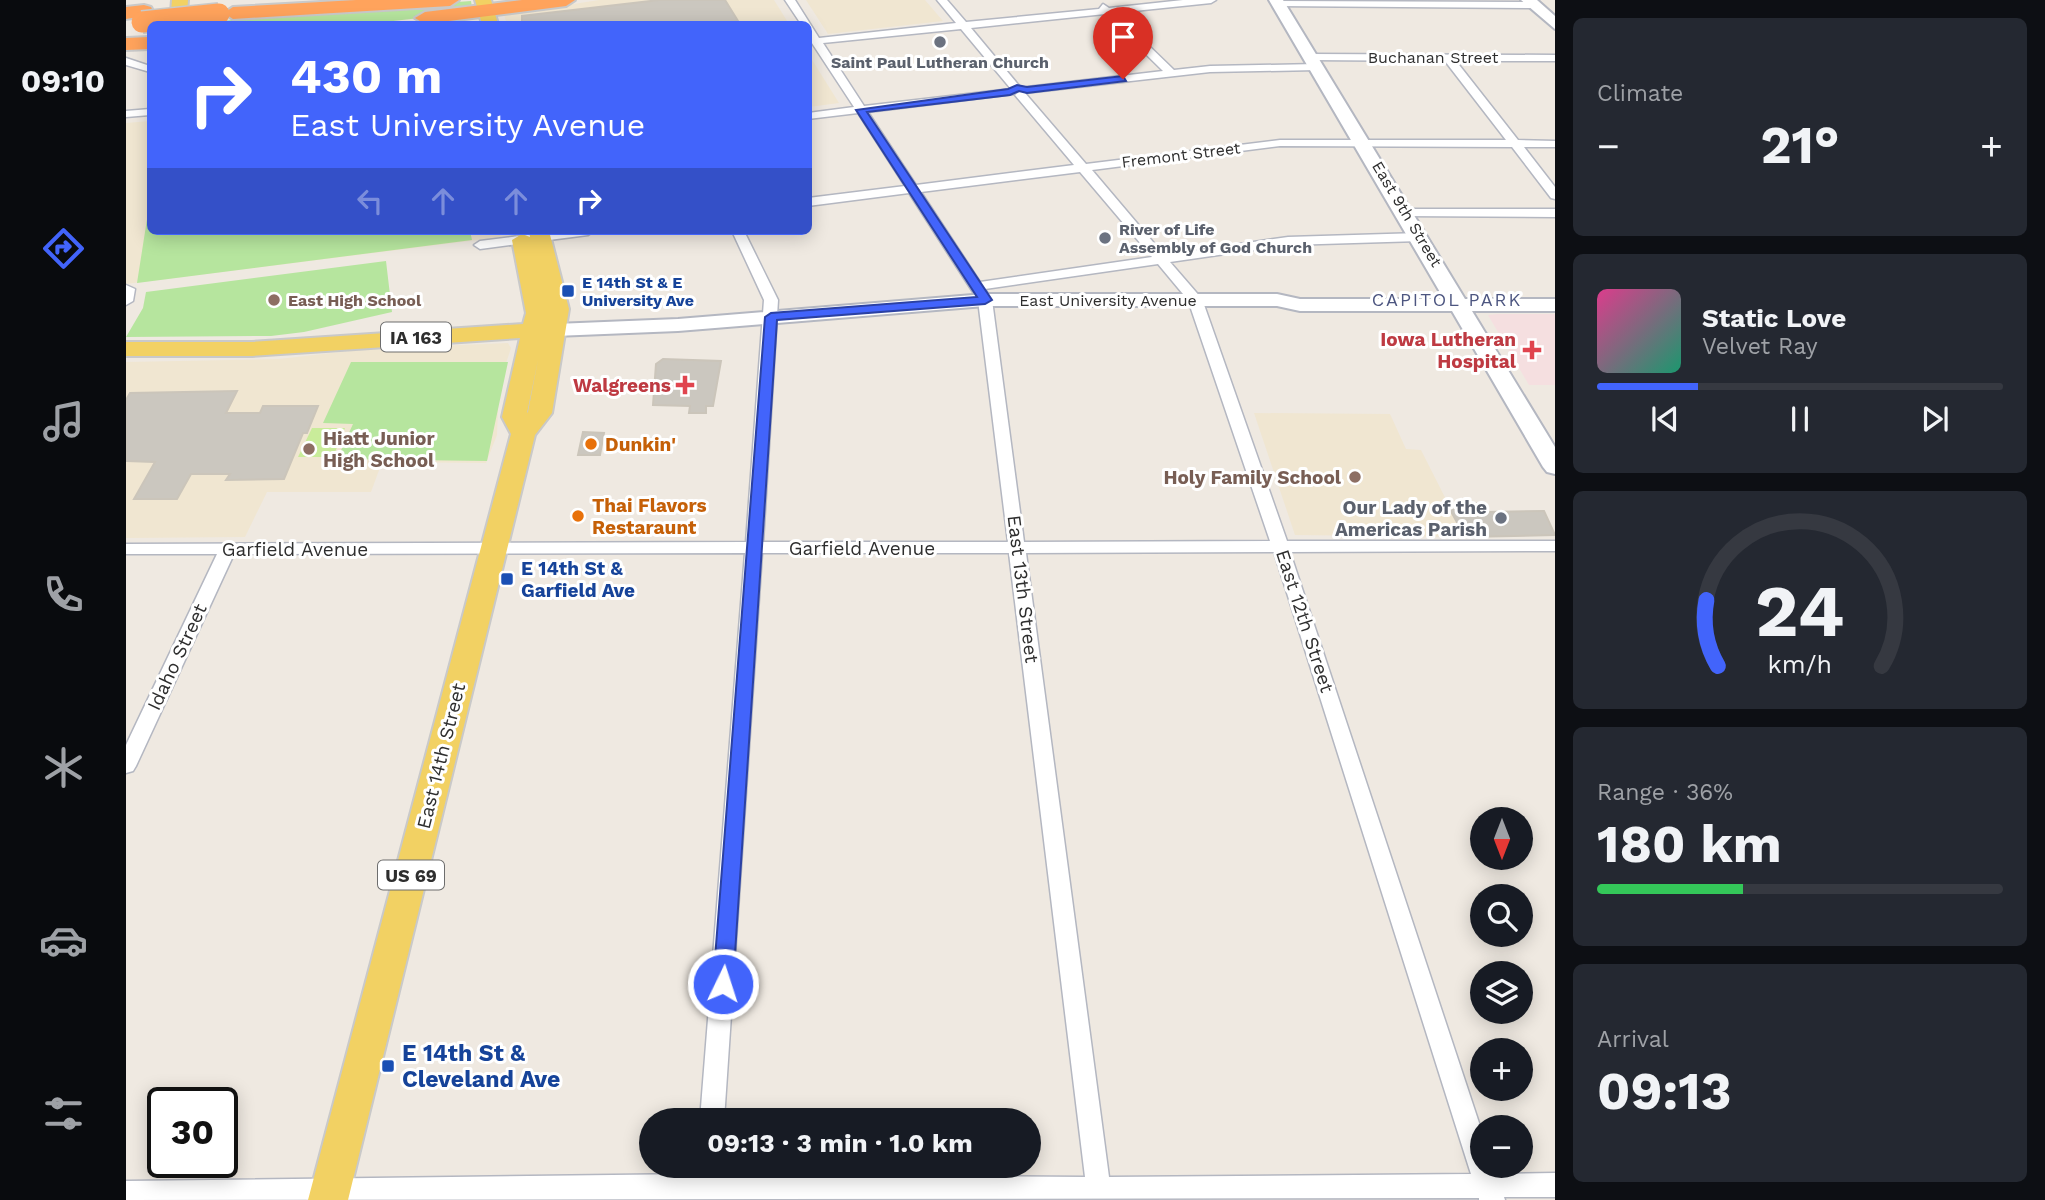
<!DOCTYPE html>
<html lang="en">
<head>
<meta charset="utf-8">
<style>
	body { margin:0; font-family:"Work Sans",sans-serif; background:#242831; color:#f1f3f6; height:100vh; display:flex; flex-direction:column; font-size:26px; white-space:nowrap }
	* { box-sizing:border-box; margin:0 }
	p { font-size:23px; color:#9ea1a6 }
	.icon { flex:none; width:38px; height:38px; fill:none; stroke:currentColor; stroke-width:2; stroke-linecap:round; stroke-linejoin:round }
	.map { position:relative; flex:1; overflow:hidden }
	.sheet { display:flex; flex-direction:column; gap:18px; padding:18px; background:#0d0f14; width:490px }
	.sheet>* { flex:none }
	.banner { position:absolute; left:21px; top:21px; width:665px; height:214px; border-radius:10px; box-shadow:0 4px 18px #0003; background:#4264fb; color:#fff; overflow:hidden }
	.needle { width:46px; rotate:180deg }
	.tools { position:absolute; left:1344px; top:807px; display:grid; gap:14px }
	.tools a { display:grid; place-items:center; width:63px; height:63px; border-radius:50%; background:#171b24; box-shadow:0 4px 18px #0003; font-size:35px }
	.speed { position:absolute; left:21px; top:1087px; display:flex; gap:14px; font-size:35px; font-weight:700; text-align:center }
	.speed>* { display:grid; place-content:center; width:91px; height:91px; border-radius:50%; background:#171b24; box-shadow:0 4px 18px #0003; line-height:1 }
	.speed .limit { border:4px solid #111; border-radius:10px; background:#fff; color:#111 }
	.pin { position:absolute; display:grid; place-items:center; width:60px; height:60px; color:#fff; margin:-72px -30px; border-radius:50% 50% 50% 0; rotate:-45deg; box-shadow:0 0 7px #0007 }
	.pin .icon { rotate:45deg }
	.me { position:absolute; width:77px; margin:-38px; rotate:4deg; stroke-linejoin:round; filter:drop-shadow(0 0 5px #0008) }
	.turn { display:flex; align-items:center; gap:24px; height:147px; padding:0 28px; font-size:32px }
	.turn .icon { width:91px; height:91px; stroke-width:2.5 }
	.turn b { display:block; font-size:49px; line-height:60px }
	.lanes { display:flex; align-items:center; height:66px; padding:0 28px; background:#0003; justify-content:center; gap:35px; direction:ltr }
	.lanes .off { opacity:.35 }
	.big { font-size:52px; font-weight:700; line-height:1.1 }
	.sheet .widget { flex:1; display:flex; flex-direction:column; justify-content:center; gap:10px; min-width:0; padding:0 24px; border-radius:10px; background:#242831 }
	.sheet .dial { align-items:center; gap:0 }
	.dial svg { height:182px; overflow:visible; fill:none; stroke:#363941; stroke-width:7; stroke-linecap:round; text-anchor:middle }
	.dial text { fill:#f1f3f6; stroke:none }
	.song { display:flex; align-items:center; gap:21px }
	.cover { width:84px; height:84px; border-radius:10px; background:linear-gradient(135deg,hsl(330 70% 55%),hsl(160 70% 35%)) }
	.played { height:7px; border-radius:4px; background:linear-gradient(90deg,#4264fb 25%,#363941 25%) }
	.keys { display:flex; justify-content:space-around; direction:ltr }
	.heat { display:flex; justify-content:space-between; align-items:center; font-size:38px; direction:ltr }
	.charge { height:10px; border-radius:5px; background:linear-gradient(90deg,#34c759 36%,#363941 0) }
	.trip { position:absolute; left:513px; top:1108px; width:402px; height:70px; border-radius:35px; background:#171b24; box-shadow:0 4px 18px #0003; font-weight:700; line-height:70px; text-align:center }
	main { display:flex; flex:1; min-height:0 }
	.tabs { display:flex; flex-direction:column; width:126px; justify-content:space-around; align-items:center; background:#090b0e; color:#9ea1a6 }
	.tabs .icon { width:49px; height:49px }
	.tabs .selected { color:#4264fb }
	.tabs b { font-size:32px; color:#f1f3f6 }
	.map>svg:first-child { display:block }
</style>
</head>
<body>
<main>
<nav class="tabs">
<b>09:10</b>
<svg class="icon selected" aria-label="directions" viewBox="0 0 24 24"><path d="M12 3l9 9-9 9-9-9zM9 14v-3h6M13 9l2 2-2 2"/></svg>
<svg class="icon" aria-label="music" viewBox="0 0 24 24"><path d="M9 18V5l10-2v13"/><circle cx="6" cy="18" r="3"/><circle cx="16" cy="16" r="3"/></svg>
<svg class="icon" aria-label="phone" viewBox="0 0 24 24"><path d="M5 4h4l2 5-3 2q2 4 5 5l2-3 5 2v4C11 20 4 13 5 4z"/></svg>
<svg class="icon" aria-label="climate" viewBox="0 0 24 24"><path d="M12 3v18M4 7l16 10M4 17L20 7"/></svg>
<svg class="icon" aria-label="car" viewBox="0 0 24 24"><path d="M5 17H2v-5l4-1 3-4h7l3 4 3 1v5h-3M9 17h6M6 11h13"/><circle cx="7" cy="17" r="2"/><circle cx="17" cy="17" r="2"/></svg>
<svg class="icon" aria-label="filters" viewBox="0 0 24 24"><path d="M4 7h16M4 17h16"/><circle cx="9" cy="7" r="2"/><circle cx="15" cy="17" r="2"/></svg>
</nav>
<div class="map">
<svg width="1429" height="1200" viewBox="0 0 1429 1200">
	<rect width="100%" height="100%" fill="#efe9e1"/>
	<path fill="#f0e6d1" d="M473,0h175l15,24h-282l-3,-9z
		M680,0h119l18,21 -115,13z
		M682,55h1l30,48 -30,4z
		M24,121v110h349l2,6 -375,47v-161z
		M382,343l3,5 -12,37 -2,50 -11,28 -104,-1 -11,30h-104l-22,45 -119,1v-176l153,-3 88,-10z
		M1128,413l136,1 16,35 15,1 44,87 -170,-2z"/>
	<path fill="#f5dfe0" d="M1372,314h57v71h-26l-41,-70z"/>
	<path fill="#b6e59e" d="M345,1l1,6c-85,24 -190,17 -278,17l75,-8z
		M24,200v31h320l2,9 -335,43z
		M260,261l6,51 -88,20 -33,4 -145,1 17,-29 3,-16z
		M225,362h157l-21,99 -150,-2 16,-35 -30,-1z"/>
	<path fill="#c9ec9a" d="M186,428h33l-12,29h-35z"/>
	<path fill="#cbc7bf" stroke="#cbc5ba" stroke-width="2" d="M533,0h66l13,21 -7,1 2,2h-211v-8z
		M537,359l58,2 -8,45h-7v7h-17l1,-7 -37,-1 3,-41z
		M111,391l-11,22h34l3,-7h55l-11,27h-4l-19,46 -58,1 4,-6h-39l-14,25h-43l21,-37 -29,-1v-61l4,-7z
		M457,432l21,1 -4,22h-22z
		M1355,503l5,9 58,-1 11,24 -90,2 -18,-33z"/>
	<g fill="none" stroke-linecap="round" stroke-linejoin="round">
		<g stroke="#b4b7c1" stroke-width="3">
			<path id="street" d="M659,0h10l24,38 137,-15 -19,-23h10l19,22 133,-13 4,-5 6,4 74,-8h33l-5,3 -96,10 59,57 36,-4 107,-2 5,3 -5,3 -107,2 -185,21 61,71 194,-24h226l-61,-79 -134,-1 -5,-3 5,-3 244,1v6h-99l62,79 37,1v6h-31l31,40v12l-4,-1 -39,-51 -232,-1 -188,24 72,85 124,-18 132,-4 6,4 -6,4 -132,4 -118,17 32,37 85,242h268v10l-265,1 192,580v34h11l3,8 59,-1v24h-51l1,3h-26v-2l-1353,2v-19l570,-7 1,-8h24v8l364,3 -76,-624h-247l-38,567h-24l45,-567 -511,1 -98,212 -3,5 -7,2v-28l91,-191h-91v-10l620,-2 18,-242 -32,-69h12l34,69 -15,242h245l-30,-242 -69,-107 -101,13v-8l97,-12 -47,-73 -50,6v-6l46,-6 -46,-70v-13h-7zM979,14l58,57 -136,16 -12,8 59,70 -158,20 -48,-73 146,-18 7,-6 -50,-60zM835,29l50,60 -147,17 -41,-63zM954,172l72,85 -172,25 -59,-90zM1032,264l30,36 82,241 -246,1 -32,-242 -7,-11zM1148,552l197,622 -362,3 -83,-624z
				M1153,1l255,1 5,3 -5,3 -258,-2v-4z
				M0,58l24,8v6l-24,-7z
				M24,109v6l-24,2v-6z
				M1280,209h149v8l-153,-1 -2,-3z
				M432,231h36l-6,4 -108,14 -6,-4 6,-4z
				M0,285l9,4 -2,12 -7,4z"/>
		</g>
		<g stroke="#b4b7c1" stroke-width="4">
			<path id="secondary" d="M1143,0h14l182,299h90v12h-83l83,136v27l-8,-2 -4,-5 -91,-156h-152l-23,-5h-292l-307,25 -123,5 -11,-6 11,-6 123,-5 307,-25h292l23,5h144z
				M1395,0h16l18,16v13z"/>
		</g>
		<g stroke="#c9c9c9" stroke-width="4">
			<path id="primary" d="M46,0h16l-2,24h-16z
				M349,0h16l7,24h-16z
				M403,231h20l20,78 -17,104 -17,22 -187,765h-40l203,-766 -9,-17 18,-79 -268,18h-126v-14h126l271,-18 3,-11 -14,-73 10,-6 8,3zM412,360l-10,52 -1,1z"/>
		</g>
		<g stroke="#c9c9c9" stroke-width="4">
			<path id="highway" d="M230,0h103l-9,6 -217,13 -9,-6 9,-6z
				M396,0h53l-9,6 -141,18 -10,-6 10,-6z
				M18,5l7,2 2,4 -2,4 -25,4v-12z
				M24,37v12l-24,1v-12z"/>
		</g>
		<use href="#street" fill="#fff" fill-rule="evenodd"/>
		<use href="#secondary" fill="#fff" fill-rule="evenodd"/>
		<use href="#primary" fill="#f2d163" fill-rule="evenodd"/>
		<use href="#highway" fill="#ffa35c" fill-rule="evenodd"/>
		<g stroke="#c9c9c9" stroke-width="24" stroke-linecap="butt">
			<path id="highway-bridge" d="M16,22l77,-8"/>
		</g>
		<use href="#highway-bridge" stroke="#ffa35c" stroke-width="21"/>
	</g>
	<path fill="#4264fb" stroke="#2b41a3" stroke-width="2" d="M997,76l3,5 -99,12 -8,-2 -9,4 -143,17 125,188 -7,4 -208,16 -44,664 -3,6 -7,3 -7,-3 -3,-6 52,-667 6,-4 206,-16 -121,-187 152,-21 9,-4 10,2z"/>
	<g fill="#6b7280" stroke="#fff" stroke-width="2.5">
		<circle cx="814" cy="42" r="7"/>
		<circle cx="979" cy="238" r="7"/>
		<circle cx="1375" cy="518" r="7"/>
	</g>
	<g fill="#1a4fb4" stroke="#fff" stroke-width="2.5">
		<rect x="435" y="284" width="14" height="14" rx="3.5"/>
		<rect x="374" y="572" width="14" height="14" rx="3.5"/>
		<rect x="255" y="1059" width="14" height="14" rx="3.5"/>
	</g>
	<g fill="#8d6e63" stroke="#fff" stroke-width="2.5">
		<circle cx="148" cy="300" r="7"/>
		<circle cx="183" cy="449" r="7"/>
		<circle cx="1229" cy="477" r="7"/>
	</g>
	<g fill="#e0444e" stroke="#fff" stroke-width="2.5">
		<path d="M1402.5 339.5h7v7h7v7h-7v7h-7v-7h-7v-7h7z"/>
		<path d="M555.5 374.5h7v7h7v7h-7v7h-7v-7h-7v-7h7z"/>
	</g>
	<g fill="#e8710a" stroke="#fff" stroke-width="2.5">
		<circle cx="465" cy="444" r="7"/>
		<circle cx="452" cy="516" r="7"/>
	</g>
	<g text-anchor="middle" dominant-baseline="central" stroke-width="6" stroke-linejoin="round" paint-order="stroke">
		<g font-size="16" fill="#2e2e2e" stroke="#fff">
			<text x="1307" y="57">Buchanan Street</text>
			<text transform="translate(1055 155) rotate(-7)">Fremont Street</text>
			<text transform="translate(1281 214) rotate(59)">East 9th Street</text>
			<text x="982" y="300">East University Avenue</text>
		</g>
		<g font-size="16" font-weight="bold" fill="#5b616d" stroke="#fff">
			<text x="814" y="62">Saint Paul Lutheran Church</text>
			<text x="993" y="229" text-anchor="start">River of Life<tspan x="993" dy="18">Assembly of God Church</tspan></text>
		</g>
		<g font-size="16" font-weight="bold" fill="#164399" stroke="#fff" text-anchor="start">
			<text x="456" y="282">E 14th St &amp; E<tspan x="456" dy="18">University Ave</tspan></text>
		</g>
		<g font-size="16" font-weight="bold" fill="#785e54" stroke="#fff" text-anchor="start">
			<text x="162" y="300">East High School</text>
		</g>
		<g font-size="18" letter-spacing="2" fill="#4d5680" stroke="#fff">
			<text x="1321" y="299">CAPITOL PARK</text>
		</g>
		<g fill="#fff" stroke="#6d6d6d" stroke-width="2">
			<rect x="255" y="322.5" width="70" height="29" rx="5"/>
			<rect x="252" y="860.5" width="66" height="29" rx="5"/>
		</g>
		<g font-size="18" font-weight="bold" fill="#2e2e2e">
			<text x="290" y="337">IA 163</text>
			<text x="285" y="875">US 69</text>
		</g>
		<g font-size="19" font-weight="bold" fill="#be3a42" stroke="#fff" text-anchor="end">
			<text x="1390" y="339">Iowa Lutheran<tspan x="1390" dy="22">Hospital</tspan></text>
			<text x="545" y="385">Walgreens</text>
		</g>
		<g font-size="19" font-weight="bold" fill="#785e54" stroke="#fff" text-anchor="start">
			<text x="197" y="438">Hiatt Junior<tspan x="197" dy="22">High School</tspan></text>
			<text x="1215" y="477" text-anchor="end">Holy Family School</text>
		</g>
		<g font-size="19" font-weight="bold" fill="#c56008" stroke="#fff" text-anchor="start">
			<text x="479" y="444">Dunkin'</text>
			<text x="466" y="505">Thai Flavors<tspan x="466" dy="22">Restaraunt</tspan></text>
		</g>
		<g font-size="19" font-weight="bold" fill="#5b616d" stroke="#fff" text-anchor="end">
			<text x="1361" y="507">Our Lady of the<tspan x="1361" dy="22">Americas Parish</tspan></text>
		</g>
		<g font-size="19" fill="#2e2e2e" stroke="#fff">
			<text x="736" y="548">Garfield Avenue</text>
			<text x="169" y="549">Garfield Avenue</text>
			<text transform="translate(897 589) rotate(83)">East 13th Street</text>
			<text transform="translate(1179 621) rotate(72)">East 12th Street</text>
			<text transform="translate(51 657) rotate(-65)">Idaho Street</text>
			<text transform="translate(315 756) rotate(-76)">East 14th Street</text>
		</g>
		<g font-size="19" font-weight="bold" fill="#164399" stroke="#fff" text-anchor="start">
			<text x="395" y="568">E 14th St &amp;<tspan x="395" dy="22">Garfield Ave</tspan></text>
		</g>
		<g font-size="23" font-weight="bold" fill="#164399" stroke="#fff" text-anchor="start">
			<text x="276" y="1053">E 14th St &amp;<tspan x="276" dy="26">Cleveland Ave</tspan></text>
		</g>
	</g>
</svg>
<div class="tools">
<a><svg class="needle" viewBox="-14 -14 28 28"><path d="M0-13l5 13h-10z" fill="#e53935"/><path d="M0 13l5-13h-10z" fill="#9ea1a6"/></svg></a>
<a><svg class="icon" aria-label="search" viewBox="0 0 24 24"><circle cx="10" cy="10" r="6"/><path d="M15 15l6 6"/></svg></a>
<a><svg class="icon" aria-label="layers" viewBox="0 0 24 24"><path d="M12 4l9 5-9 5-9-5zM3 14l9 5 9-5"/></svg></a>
<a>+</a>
<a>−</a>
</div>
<div class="speed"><div class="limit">30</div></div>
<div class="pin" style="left:997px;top:79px;background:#d93025"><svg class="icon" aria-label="arrive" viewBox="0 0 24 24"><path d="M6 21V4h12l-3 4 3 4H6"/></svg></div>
<svg class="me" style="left:597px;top:984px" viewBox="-20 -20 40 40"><circle r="17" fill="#4264fb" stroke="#fff" stroke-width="3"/><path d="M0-11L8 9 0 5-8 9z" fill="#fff"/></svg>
<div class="trip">09:13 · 3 min · 1.0 km</div>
<div class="banner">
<div class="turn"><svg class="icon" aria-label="right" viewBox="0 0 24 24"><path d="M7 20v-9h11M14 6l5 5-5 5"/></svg><div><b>430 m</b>East University Avenue</div></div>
<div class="lanes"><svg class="icon off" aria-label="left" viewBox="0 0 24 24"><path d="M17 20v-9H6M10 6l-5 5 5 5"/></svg><svg class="icon off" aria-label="ahead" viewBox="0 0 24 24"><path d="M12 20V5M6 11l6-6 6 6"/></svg><svg class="icon off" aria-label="ahead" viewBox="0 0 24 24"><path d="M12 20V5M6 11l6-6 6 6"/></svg><svg class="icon" aria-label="right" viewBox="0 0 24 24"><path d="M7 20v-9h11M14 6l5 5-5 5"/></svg></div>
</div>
</div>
<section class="sheet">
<div class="widget"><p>Climate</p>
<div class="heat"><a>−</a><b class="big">21°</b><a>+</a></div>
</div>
<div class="widget">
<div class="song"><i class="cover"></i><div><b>Static Love</b><p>Velvet Ray</p></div></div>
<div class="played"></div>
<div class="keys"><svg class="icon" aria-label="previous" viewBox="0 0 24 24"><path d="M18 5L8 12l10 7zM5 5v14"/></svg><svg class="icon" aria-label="pause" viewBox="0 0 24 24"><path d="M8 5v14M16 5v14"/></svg><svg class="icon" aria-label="next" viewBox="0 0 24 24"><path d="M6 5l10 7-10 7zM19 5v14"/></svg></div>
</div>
<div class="widget dial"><svg viewBox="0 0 100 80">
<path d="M14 69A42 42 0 1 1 86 69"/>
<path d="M14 69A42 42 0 0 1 9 40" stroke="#4264fb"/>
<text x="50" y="56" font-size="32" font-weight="700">24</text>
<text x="50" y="72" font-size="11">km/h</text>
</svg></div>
<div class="widget"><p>Range · 36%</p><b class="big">180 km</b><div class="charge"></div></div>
<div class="widget"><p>Arrival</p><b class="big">09:13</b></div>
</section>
</main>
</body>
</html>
